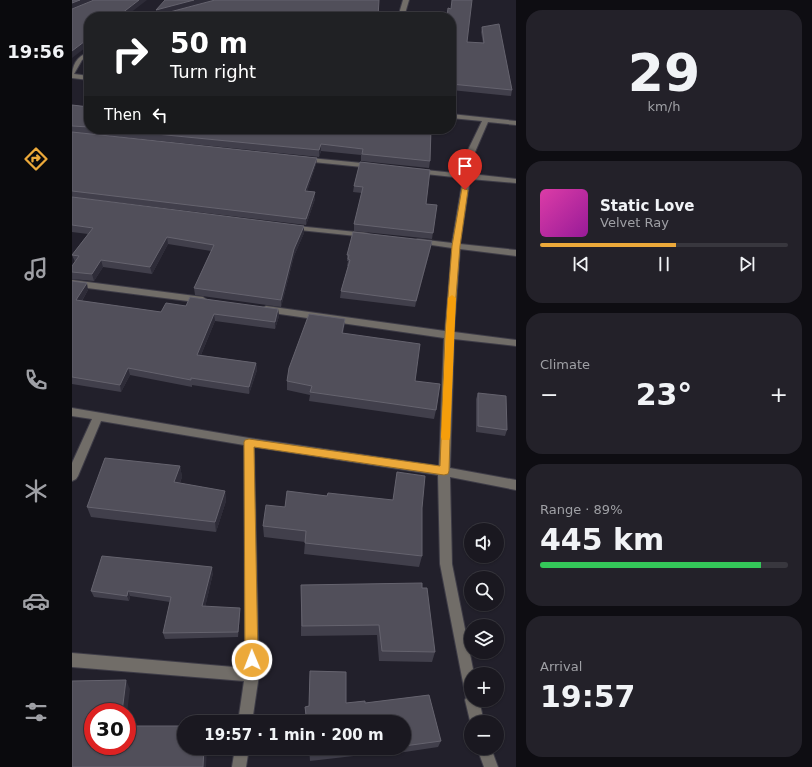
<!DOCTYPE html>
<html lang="en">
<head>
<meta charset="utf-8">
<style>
	body { margin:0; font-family:"DejaVu Sans",sans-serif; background:#232129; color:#f1f3f6; height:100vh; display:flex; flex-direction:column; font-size:15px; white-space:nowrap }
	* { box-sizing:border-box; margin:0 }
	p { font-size:13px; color:#9fa0a5 }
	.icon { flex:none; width:22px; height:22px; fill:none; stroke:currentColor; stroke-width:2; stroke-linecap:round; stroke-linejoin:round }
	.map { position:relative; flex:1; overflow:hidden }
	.drawer { display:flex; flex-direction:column; gap:10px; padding:10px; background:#0e0d12; width:296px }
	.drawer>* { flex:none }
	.top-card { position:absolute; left:12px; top:12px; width:372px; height:122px; border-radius:16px; box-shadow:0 1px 3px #0004,0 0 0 1px #38373e; background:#202124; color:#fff; overflow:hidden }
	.controls { position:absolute; left:392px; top:523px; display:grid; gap:8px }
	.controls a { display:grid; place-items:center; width:40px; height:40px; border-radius:50%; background:#1a1820; box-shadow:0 1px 3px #0004,0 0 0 1px #38373e; font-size:20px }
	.speed { position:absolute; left:12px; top:703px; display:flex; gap:8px; font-size:20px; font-weight:700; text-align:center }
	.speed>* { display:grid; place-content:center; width:52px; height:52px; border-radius:50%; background:#1a1820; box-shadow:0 1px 3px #0004,0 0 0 1px #38373e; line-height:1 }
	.speed .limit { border:6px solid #d22; background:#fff; color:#111 }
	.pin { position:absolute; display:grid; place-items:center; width:34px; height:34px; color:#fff; margin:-41px -17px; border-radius:50% 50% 50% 0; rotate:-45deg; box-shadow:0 0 4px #0007 }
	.pin .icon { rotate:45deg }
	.me { position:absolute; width:44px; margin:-22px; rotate:359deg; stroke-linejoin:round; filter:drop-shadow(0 0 3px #0008) }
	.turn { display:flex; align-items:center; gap:14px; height:84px; padding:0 20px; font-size:18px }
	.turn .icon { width:52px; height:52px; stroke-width:2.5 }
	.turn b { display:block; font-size:28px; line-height:34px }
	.then { display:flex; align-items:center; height:38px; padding:0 20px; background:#0003; gap:8px; font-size:15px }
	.big { font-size:30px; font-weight:700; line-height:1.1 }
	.drawer .tile { flex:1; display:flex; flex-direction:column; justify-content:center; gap:6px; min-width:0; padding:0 14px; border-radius:16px; background:#232129 }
	.drawer .dial { align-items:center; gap:0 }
	.dial b { font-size:52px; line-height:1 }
	.song { display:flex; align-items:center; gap:12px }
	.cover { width:48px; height:48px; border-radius:6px; background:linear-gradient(135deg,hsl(320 70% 55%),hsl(300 70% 35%)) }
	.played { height:4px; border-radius:2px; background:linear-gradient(90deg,#eca93a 55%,#38373e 55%) }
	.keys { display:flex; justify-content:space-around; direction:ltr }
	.heat { display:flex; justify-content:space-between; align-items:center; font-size:22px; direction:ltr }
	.charge { height:6px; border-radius:3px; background:linear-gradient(90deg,#34c759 89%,#38373e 0) }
	.trip { position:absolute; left:105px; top:715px; width:234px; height:40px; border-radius:20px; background:#1a1820; box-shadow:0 1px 3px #0004,0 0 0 1px #38373e; font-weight:700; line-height:40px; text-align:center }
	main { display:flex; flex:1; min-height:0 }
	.tab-bar { display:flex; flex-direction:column; width:72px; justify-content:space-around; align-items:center; background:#0a0a0d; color:#9fa0a5 }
	.tab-bar .icon { width:28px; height:28px }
	.tab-bar .on { color:#eca93a }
	.tab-bar b { font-size:18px; color:#f1f3f6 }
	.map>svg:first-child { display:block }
</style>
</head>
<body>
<main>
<nav class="tab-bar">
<b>19:56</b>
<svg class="icon on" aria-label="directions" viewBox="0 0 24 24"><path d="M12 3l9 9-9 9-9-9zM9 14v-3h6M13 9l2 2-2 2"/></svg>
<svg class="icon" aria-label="music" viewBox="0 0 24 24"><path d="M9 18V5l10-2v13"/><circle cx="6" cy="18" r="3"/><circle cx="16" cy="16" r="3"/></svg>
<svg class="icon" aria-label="phone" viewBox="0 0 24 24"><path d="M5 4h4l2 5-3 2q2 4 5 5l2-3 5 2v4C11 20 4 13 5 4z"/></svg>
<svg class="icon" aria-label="climate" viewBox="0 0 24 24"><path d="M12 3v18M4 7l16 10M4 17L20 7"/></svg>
<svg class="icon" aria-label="car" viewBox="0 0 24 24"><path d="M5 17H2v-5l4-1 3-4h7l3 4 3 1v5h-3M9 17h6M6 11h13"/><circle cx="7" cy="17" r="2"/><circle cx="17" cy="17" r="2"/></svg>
<svg class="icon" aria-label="filters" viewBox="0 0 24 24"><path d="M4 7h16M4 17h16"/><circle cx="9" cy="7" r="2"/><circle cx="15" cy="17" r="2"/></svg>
</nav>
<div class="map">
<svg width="444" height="767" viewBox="0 0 444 767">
	<rect width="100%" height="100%" fill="#22202b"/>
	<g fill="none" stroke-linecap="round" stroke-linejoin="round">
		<g stroke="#3e3c47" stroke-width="2">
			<path id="minor" d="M331,0h6l-5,17h-6z
				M17,52v4l-7,4 -8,14 15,2v4l-17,-2c0,-13 4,-21 17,-26z
				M379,114l65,7v4l-28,-3 -13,30 -4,22 45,5v4l-46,-4 -10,65 56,6v6l-56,-7 -6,83 62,8v6l-62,-7 -4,129 66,12v10l-66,-13 2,87 22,110h-3v26h8l5,22h-13v3l-6,-25 1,-2 -26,-134 -2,-89 -184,-28 5,228 -7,47h-14l6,-41 -172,-14v-14l173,15 -1,-223 -143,-24 -23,55 -2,3 -4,2v-18l20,-44 -20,-3v-8l177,30 190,28 5,-128 -178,-26 -5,-3 5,-3 179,25 7,-83 -34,-5 -4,-2 4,-2 34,4 11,-65 -47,-5 -4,-2 4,-2 48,5 3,-22 15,-31 -31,-3z
				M228,157l72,7 4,2 -4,2 -69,-7 -4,-2z
				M215,225l79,8 4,2 -4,2 -76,-8h-3z
				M0,280l131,17 4,3 -4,3 -131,-17z
				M163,748h14l-3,19h-14z
				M405,748h14l7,19h-14z"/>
		</g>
		<use href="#minor" fill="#716d68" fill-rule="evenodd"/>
	</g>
	<path fill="#413f4b" d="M379,17l16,25 16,1 -2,-11 1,-5 30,63 -1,6 -60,-6z
		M0,105l17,2v22h342l-1,32 -1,7 -68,-7v-6l-40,-4 -2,6 -247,-25z
		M0,132l245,26 -1,6 -9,27 8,1v7l-9,26 -234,-28z
		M288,162l66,42 11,1 -5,34 -78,-8v-7l8,-31 -9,-1 1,-6z
		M0,197l232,36 -10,23 -13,51 -86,-12 -1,-7 17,-37 -43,-7 -16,30 -49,-7 -9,14 -22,-2v-13l3,-4 -3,-7 16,-21 -16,-2z
		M360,241l-1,6 -16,60 -75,-9 1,-7 7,-25h-1l1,-5h-1v-6z
		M0,281l16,9 -6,11 79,11 25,-6 92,3 1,7 -4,13 -60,-8 -14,34 55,8 1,7 -8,24 -57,-9v2l-62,-12 -9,17 -49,-8z
		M273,319l-1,9 -1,5 72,48 21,29 -2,9 -125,-18 1,-6 -23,-5v-9z
		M406,393l29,37 -2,6 -29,-4v-33z
		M108,466l2,11 -2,6 45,8 1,10 -10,31 -125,-15 -4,-10z
		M325,472l25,36v48l-3,11 -115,-13 1,-12 -41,-5 -1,-11 22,-19 108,-7z
		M141,573l-8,34 35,7 -2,23 -73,2 -2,-6 7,-31 -40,-6 -1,5 -35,-4 -3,-6z
		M229,585l121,3 13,64 -3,10 -53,-1 -2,-26 -76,1z
		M238,671l36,1v31l19,-2v2l64,-8 12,46 -3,6 -40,6 -1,-2 -87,10 -1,-13h95v-26h-98l-1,-8v-7l4,-1z"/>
	<path fill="#2e2c38" d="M8,0h13l-21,9v-6z
		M67,0h8l-22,17h-8z
		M122,0h21l-58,15 -1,-5z
		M17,38v7l-17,13v-7z
		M249,144v7l-2,6v-7z
		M245,158l-1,6 -11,34v-7z
		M243,192v7l-9,26v-6z
		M232,226v7l-10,23 -13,51v-7l13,-51z
		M95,237l1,7 -16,30 -2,-7z
		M360,241l-1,6 -16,60 1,-6z
		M29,260l2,7 -9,14 -2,-7z
		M15,283l1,7 -10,17 -2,-7z
		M206,309l1,7 -4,13v-7z
		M142,314l1,7 -17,41 -1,-7z
		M273,319l-1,9 -3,15 1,-10z
		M184,363l1,7 -8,24v-7z
		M56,368l2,7 -9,17 -1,-7z
		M108,466l2,11 -6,15 -2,-10z
		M153,491l1,10 -10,31 -1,-10z
		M140,567l1,6 -9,39 -2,-6z
		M56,591l2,5 -1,5 -2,-5z
		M168,608v6l-2,23v-5z
		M54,680l4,9 -3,24v-1h-5z
		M132,748h3l-1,19h-3z"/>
	<path fill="#514f5a" stroke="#65636e" d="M0,0h8l-8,3z
		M22,0h45l-22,17h-28v21l-17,13v-42z
		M93,0h29l-38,10z
		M143,0h164l-1,17h-228l5,-5 11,1z
		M380,0h20l-5,42 17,1 -2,-16 17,-3 13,66 -61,-6v-67h-4l1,-9 3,1z
		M0,105l17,2v20l-17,-1z
		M33,129h326l-1,32 -68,-7 1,-5 -42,-5 -2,6z
		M0,132l245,26 -12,33 10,1 -9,27 -234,-28z
		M288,162l70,8 -4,34 11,1 -4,28 -79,-9 9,-37 -9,-1z
		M0,197l232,29 -10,23 -13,51 -87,-12 20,-43 -47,-8 -17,30 -49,-7 -9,14 -20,-2v-6l7,-10 -7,-1 21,-27 -21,-3z
		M281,232l79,9 -16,60 -75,-10 9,-31 -2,-1 1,-4h-2z
		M0,281l15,2 -11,17 85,12 5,-9 20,3 4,-9 88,12 -3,13 -61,-8 -17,41 59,8 -7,24 -58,-9v2l-63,-12 -8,17 -48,-8z
		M237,314l36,5 -3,14 78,11 -5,37 25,3 -4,26 -126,-18 2,-6 -25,-5 2,-13z
		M406,393l28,3 1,34 -29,-4z
		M33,458l75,8 -6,16 51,9 -10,31 -128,-15z
		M325,472l28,4 -3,32v48l-117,-13 1,-12 -43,-5 3,-21 19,2 2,-16 40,5 1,-3 65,7z
		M30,556l110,11 -10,39 38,2 -2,24 -75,1 8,-36 -43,-6 -1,5 -36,-5z
		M350,583v5h5l8,64 -53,-1 -3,-26 -77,1 -1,-41z
		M238,671l36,1v31l19,-2v2l64,-8 12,46 -37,5v-24h-97l-2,-15 4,-1z
		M54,680l-4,32h-29v34h34v-20h57v22h20l-1,19h-131v-86z
		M237,748h60l-59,6z"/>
	<path fill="#eca93a" stroke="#996e26" d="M390,188l6,2 -8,56 -7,89 -4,136 -1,3 -4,1 -190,-28 4,213 -2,4 -4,2 -5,-2 -2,-4 -1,-218 1,-2 4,-1 191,27 5,-131 7,-89z"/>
	<path fill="#f59e0b" d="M380,295l4,3 -6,139 -1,3h-7l-1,-3 7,-139z"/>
</svg>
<div class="controls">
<a><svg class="icon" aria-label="sound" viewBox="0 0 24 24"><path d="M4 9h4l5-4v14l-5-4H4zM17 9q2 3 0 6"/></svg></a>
<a><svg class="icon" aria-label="search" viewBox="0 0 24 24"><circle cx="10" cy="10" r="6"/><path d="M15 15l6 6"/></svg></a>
<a><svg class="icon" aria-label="layers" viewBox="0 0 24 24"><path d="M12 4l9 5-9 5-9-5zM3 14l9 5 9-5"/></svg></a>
<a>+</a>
<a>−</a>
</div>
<div class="speed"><div class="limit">30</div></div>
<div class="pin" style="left:393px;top:190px;background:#d93025"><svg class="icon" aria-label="arrive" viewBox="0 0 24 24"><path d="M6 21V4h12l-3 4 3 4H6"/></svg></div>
<svg class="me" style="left:180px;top:660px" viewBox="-20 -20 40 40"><circle r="17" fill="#eca93a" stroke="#fff" stroke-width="3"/><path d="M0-11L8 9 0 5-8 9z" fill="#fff"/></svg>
<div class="trip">19:57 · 1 min · 200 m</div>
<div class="top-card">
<div class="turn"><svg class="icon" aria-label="right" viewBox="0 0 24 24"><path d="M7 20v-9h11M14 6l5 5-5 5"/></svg><div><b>50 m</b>Turn right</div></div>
<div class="then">Then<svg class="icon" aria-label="left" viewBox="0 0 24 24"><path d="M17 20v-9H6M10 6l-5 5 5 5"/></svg></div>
</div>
</div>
<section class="drawer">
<div class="tile dial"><b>29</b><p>km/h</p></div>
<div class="tile">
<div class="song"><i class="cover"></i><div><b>Static Love</b><p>Velvet Ray</p></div></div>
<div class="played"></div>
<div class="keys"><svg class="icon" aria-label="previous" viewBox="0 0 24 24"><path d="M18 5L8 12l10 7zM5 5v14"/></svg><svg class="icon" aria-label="pause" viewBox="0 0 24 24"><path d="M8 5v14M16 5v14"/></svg><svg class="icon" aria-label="next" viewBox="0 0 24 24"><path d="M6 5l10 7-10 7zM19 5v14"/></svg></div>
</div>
<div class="tile"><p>Climate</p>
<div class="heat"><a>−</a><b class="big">23°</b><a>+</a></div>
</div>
<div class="tile"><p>Range · 89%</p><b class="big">445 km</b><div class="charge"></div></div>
<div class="tile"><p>Arrival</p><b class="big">19:57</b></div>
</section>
</main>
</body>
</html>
